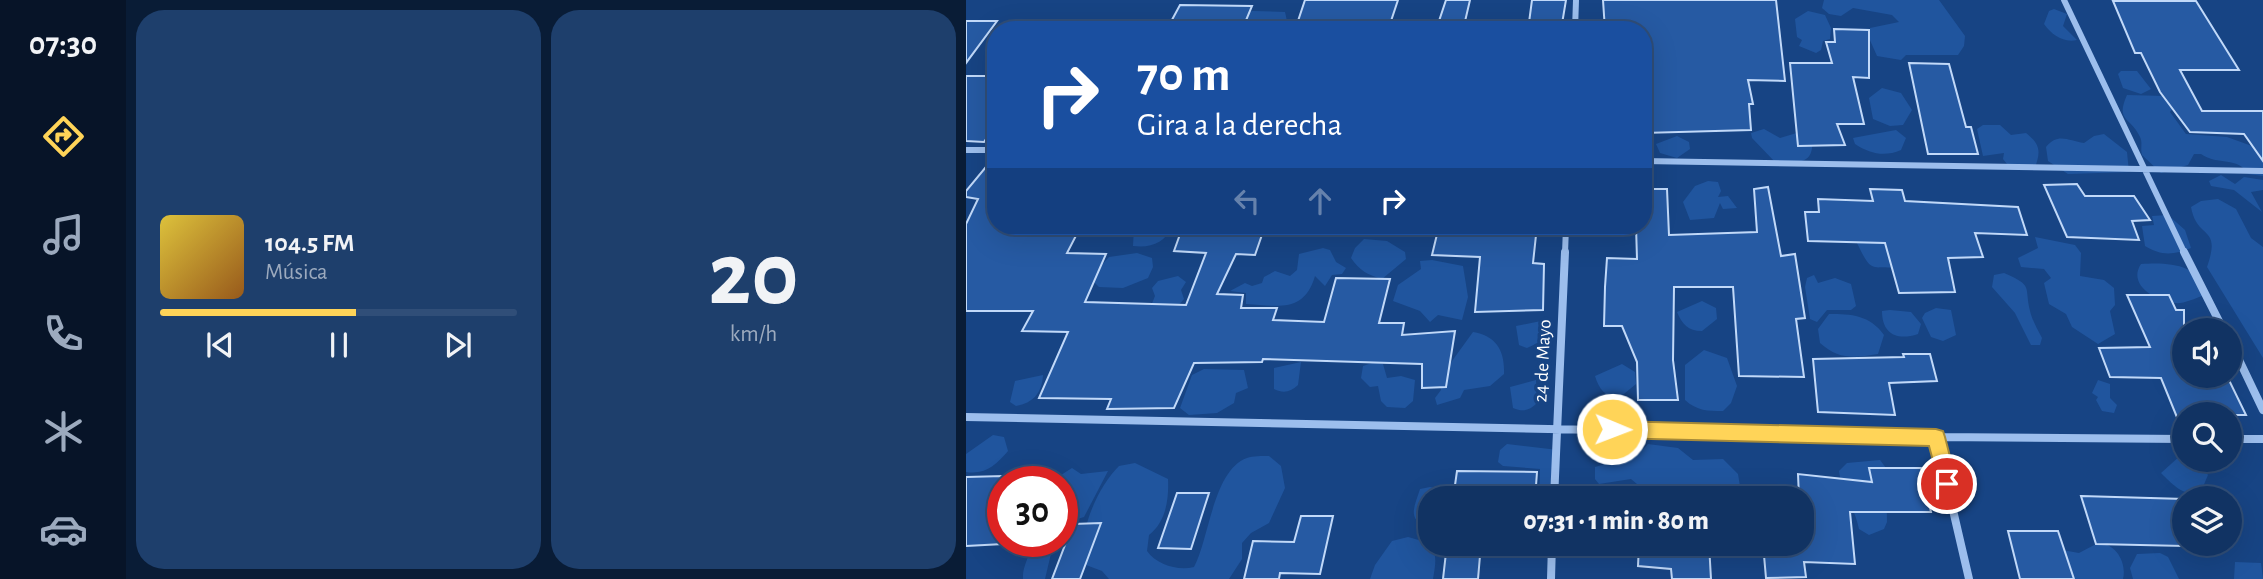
<!DOCTYPE html>
<html lang="es">
<head>
<meta charset="utf-8">
<style>
	body { margin:0; font-family:"Alegreya Sans",sans-serif; background:#1e3f6c; color:#f1f3f6; height:100vh; display:flex; flex-direction:column; font-size:26px; white-space:nowrap }
	* { box-sizing:border-box; margin:0 }
	p { font-size:23px; color:#9caabe }
	.icon { flex:none; width:38px; height:38px; fill:none; stroke:currentColor; stroke-width:2; stroke-linecap:round; stroke-linejoin:round }
	.map { position:relative; flex:1; overflow:hidden }
	.drawer { display:flex; flex-direction:column; gap:10px; padding:10px; background:#091c36; width:840px }
	.drawer>* { flex:none }
	.hud { position:absolute; left:21px; top:21px; width:665px; height:214px; border-radius:28px; box-shadow:0 7px 28px #0002,0 0 0 2px #304e78; background:#1a4fa0; color:#fff; overflow:hidden }
	.buttons { position:absolute; left:1206px; top:318px; display:grid; gap:14px }
	.buttons a { display:grid; place-items:center; width:70px; height:70px; border-radius:50%; background:#113363; box-shadow:0 7px 28px #0002,0 0 0 2px #304e78; font-size:35px }
	.speed { position:absolute; left:21px; top:466px; display:flex; gap:14px; font-size:35px; font-weight:700; text-align:center }
	.speed>* { display:grid; place-content:center; width:91px; height:91px; border-radius:50%; background:#113363; box-shadow:0 7px 28px #0002,0 0 0 2px #304e78; line-height:1 }
	.speed .limit { border:10px solid #d22; background:#fff; color:#111 }
	.pin { position:absolute; display:grid; place-items:center; width:60px; height:60px; color:#fff; margin:-30px; border:4px solid #fff; border-radius:50%; box-shadow:0 2px 7px #0007 }
	.me { position:absolute; width:77px; margin:-38px; rotate:91deg; stroke-linejoin:round; filter:drop-shadow(0 0 5px #0008) }
	.turn { display:flex; align-items:center; gap:24px; height:147px; padding:0 35px; font-size:32px }
	.turn .icon { width:91px; height:91px; stroke-width:2.5 }
	.turn b { display:block; font-size:49px; line-height:60px }
	.lanes { display:flex; align-items:center; height:66px; padding:0 35px; background:#0003; justify-content:center; gap:35px; direction:ltr }
	.lanes .off { opacity:.35 }
	.drawer .widget { flex:1; display:flex; flex-direction:column; justify-content:center; gap:10px; min-width:0; padding:0 24px; border-radius:28px; background:#1e3f6c }
	.drawer .dial { align-items:center; gap:0 }
	.dial b { font-size:91px; line-height:1 }
	.song { display:flex; align-items:center; gap:21px }
	.cover { width:84px; height:84px; border-radius:10px; background:linear-gradient(135deg,hsl(50 70% 55%),hsl(30 70% 35%)) }
	.played { height:7px; border-radius:4px; background:linear-gradient(90deg,#ffd458 55%,#304e78 55%) }
	.keys { display:flex; justify-content:space-around; direction:ltr }
	.drawer .tiles { flex:1; display:grid; gap:10px; grid-template-columns:repeat(2,1fr) }
	.trip { position:absolute; left:452px; top:486px; width:396px; height:70px; border-radius:28px; background:#113363; box-shadow:0 7px 28px #0002,0 0 0 2px #304e78; font-weight:800; line-height:70px; text-align:center }
	main { display:flex; flex:1; min-height:0 }
	.menu { display:flex; flex-direction:column; width:126px; justify-content:space-around; align-items:center; background:#071428; color:#9caabe }
	.menu .icon { width:49px; height:49px }
	.menu .selected { color:#ffd458 }
	.menu b { font-size:32px; color:#f1f3f6 }
	.map>svg:first-child { display:block }
</style>
</head>
<body>
<main>
<nav class="menu">
<b>07:30</b>
<svg class="icon selected" aria-label="directions" viewBox="0 0 24 24"><path d="M12 3l9 9-9 9-9-9zM9 14v-3h6M13 9l2 2-2 2"/></svg>
<svg class="icon" aria-label="music" viewBox="0 0 24 24"><path d="M9 18V5l10-2v13"/><circle cx="6" cy="18" r="3"/><circle cx="16" cy="16" r="3"/></svg>
<svg class="icon" aria-label="phone" viewBox="0 0 24 24"><path d="M5 4h4l2 5-3 2q2 4 5 5l2-3 5 2v4C11 20 4 13 5 4z"/></svg>
<svg class="icon" aria-label="climate" viewBox="0 0 24 24"><path d="M12 3v18M4 7l16 10M4 17L20 7"/></svg>
<svg class="icon" aria-label="car" viewBox="0 0 24 24"><path d="M5 17H2v-5l4-1 3-4h7l3 4 3 1v5h-3M9 17h6M6 11h13"/><circle cx="7" cy="17" r="2"/><circle cx="17" cy="17" r="2"/></svg>
</nav>
<section class="drawer">
<div class="tiles">
<div class="widget">
<div class="song"><i class="cover"></i><div><b>104.5 FM</b><p>Música</p></div></div>
<div class="played"></div>
<div class="keys"><svg class="icon" aria-label="previous" viewBox="0 0 24 24"><path d="M18 5L8 12l10 7zM5 5v14"/></svg><svg class="icon" aria-label="pause" viewBox="0 0 24 24"><path d="M8 5v14M16 5v14"/></svg><svg class="icon" aria-label="next" viewBox="0 0 24 24"><path d="M6 5l10 7-10 7zM19 5v14"/></svg></div>
</div>
<div class="widget dial"><b>20</b><p>km/h</p></div>
</div>
</section>
<div class="map">
<svg width="1297" height="579" viewBox="0 0 1297 579">
	<rect width="100%" height="100%" fill="#174484"/>
	<path fill="#20559e" d="M858,0h115l26,36 -1,10 -6,9h-52l-5,5 -24,-4 -8,-18 1,-10 29,-6 -7,-7 -39,-7 -12,8 -12,-2 -7,-6z
		M1088,9l13,5 -4,12 14,14c-14,3 -25,-5 -33,-16l5,-13z
		M286,11l33,1 2,9 6,2 -1,3 -10,4h-39l2,-14z
		M842,11l17,4 6,13 -1,11 -7,2 -2,9 -5,3 -17,-7 3,-6 -5,-3 -2,-18z
		M1155,71h16l14,18 -10,5 -18,-6 -5,-14z
		M916,88l19,5 11,17 -9,15 -13,1 -17,-7 -4,-21z
		M1161,95l38,1 11,9 -6,7 16,22 41,3 36,13v26l-15,-2c-10,-18 -30,-8 -47,-20h-7l-6,11 -27,8 -19,-18c-2,-7 1,-12 -2,-18 -9,-20 -25,-15 -13,-42z
		M1017,125h17l11,10 15,-2c15,12 15,19 8,37l-23,-1 -8,-10 1,-6 -21,3 -6,-27z
		M798,129l16,9 20,-6 12,4c3,30 -13,26 -37,26l-23,-24 -1,-5z
		M930,130l10,8 -5,12c-16,7 -31,4 -46,-6l-2,-6 5,-1z
		M1138,134l23,18 2,20 -61,2 -20,-13 -2,-14c12,-15 23,-6 38,-4l10,-7z
		M711,136l12,6 1,7 -13,9 -17,-5 -4,-9z
		M1255,175l14,9 9,-7 19,3v10l-12,2 11,20 -28,-22 -23,-4 -2,-5z
		M742,181l10,1 3,9 -3,6 10,-1 9,12 -14,1 -3,-6 -6,15 -24,2 -7,-18 12,-16z
		M1252,199l18,10 15,29 12,9v111l-56,-91c15,-43 -10,-26 -16,-60l10,-6z
		M903,213l31,55c-31,-2 -28,6 -44,-27z
		M1202,215l17,15 6,18c-17,7 -30,8 -46,-2l-3,-20 12,-1 -2,-9z
		M168,226h39c-9,17 -21,22 -40,20z
		M1069,237l40,8 6,8 -1,23 24,4 10,8 1,17 -5,6 5,23 -17,10 -26,-17 -6,-13 -17,-10 -5,-21 7,-5 -7,-9 -23,-2 -3,-9 20,-10z
		M398,239l23,2 18,11 1,7 -24,20c-14,-4 -22,-8 -31,-21l4,-10z
		M357,248l7,2 6,12 10,6 -4,6 -10,1 -7,11 -10,-10c-11,37 -36,30 -69,28v-11l-16,-2 15,-8 7,3 10,-3 2,-6 11,-6 15,5 7,-6 2,-16z
		M171,253l15,5 1,9 -5,11 -25,10 -24,-1 -5,-5 5,-14 10,-11z
		M466,260l31,6 5,31 -6,23 -24,-5 -8,7 -10,-11 -27,-10 5,-16 23,-16 -1,-8z
		M1175,264c24,-2 64,-1 61,32 -8,3 -19,8 -27,7 -19,-2 -48,-18 -34,-39z
		M1038,273c30,13 20,13 26,38 2,9 8,19 12,27l-2,7h-9l-16,-32 -23,-26 2,-12z
		M848,275l4,8 17,-5 16,6 5,22 -5,4h-24l-10,12 -7,-3 -5,-32 2,-9z
		M212,276l8,6 -5,8 3,9 -7,8 -28,4 6,-15 -3,-8 6,-7z
		M736,301l14,7 1,11 -15,12c-14,0 -20,-7 -25,-19z
		M970,308l15,2 5,25 -13,6 -12,-4 -9,-19 3,-5z
		M924,310l21,2 10,12 -3,10c-21,7 -36,0 -36,-23z
		M863,314c22,0 41,1 55,21l-6,19c-24,4 -39,6 -58,-11l-2,-14z
		M575,321l1,20 -15,7 -8,-3 -3,-19z
		M507,332c23,4 32,18 31,42l-14,12 -26,4 -4,8 -23,7 -2,-7 6,-8 -2,-11z
		M738,350l23,8 10,28 -6,17 -8,8c-15,0 -26,0 -38,-11v-35z
		M335,362l-3,23c-8,7 -14,9 -24,4v-21z
		M409,362l8,2 4,14 14,-2 14,4 -2,21 -8,7 -18,-1 -6,-6 -3,-15 -8,1 -9,-9 2,-12z
		M656,364l13,8 1,12 -17,14c-14,-1 -20,-9 -24,-22z
		M238,369l40,1 4,18 -12,5 -2,10 -17,10 -28,2 -9,-7 12,-33z
		M77,375c-1,18 -10,28 -27,31l-6,-4 5,-21z
		M570,380l1,23c-8,8 -14,9 -24,5l-3,-21z
		M1132,380l12,4v14l7,7 -3,8 -12,-2 -6,-11 2,-3 -6,-4z
		M27,435l11,2 4,14c-12,14 -23,24 -42,21v-18z
		M541,444l51,6 1,49h-20l1,-30 -37,-3 -5,-4 2,-12z
		M682,444l30,4 15,12 30,-1 15,15 4,25h-87l-24,-20 -32,5 -4,-5v-12l43,-13z
		M1215,455l3,5 15,3 9,12 -8,19c-17,2 -28,-10 -39,-21z
		M303,456l12,10 4,22 -16,35 -18,10 -9,10v16l-13,20h-120l-7,-8 -16,-6c-11,-28 12,-79 33,-99l16,-3 33,16c1,20 -2,43 -19,56l-2,16c10,14 31,20 47,16 15,-27 19,-97 53,-109 6,-2 15,-2 22,-2z
		M914,460l6,8 1,54 -3,7 -15,6 -10,-6c-5,-24 -17,-35 -20,-58l8,-8z
		M106,468l9,6 27,-3 -24,46 -22,7v-43h-22l21,-6z
		M464,487l8,2 5,10h-13v23l-5,3c-19,-6 -9,-22 -5,-36z
		M442,537c29,7 30,14 25,42h-63l5,-14 17,-24z
		M64,541h24l-9,38h-22c-1,-15 9,-23 7,-38z
		M1132,543c18,0 29,20 25,36h-67l6,-29 17,3z
		M1194,553l8,4 11,22h-46l-3,-11 7,-14z
		M1269,562l26,1 2,16h-29z"/>
	<path fill="#265aa3" stroke="#c1d9f9" stroke-width="2" d="M339,0h93l-10,30 -66,-1 1,-5h-26z
		M480,0h24l-7,30h-27z
		M566,0h34l-5,30h-33z
		M637,0h173l9,81 -37,-1 5,24h-4l2,26 -108,3v-103h-38z
		M1147,1h83l43,69h-59l22,41h61v50l-19,-27 -54,-2 -30,-40 -19,-39h-6z
		M214,5l72,1 -10,24 -75,-1z
		M0,21h31l-31,42z
		M868,29l35,1v48l-16,-1 11,47h-27l8,21 -47,1 -8,-83h42l-6,-21h9z
		M943,63l40,1 17,63h5l7,27h-50z
		M0,76h30v48l-12,18 -18,-1z
		M29,156l1,70h85l-14,27 39,1 -21,48 101,3 20,-52 -32,-2 9,-25h82l-10,29 -19,-1 -19,40 26,1 -2,13h36l-4,12 51,2 12,-44 54,1 -11,44h25l-2,12 53,-4 -9,56 -24,1v-24l-159,-5 -1,3 -68,1 -20,45 -67,1 4,-10 -72,-1 29,-66 -46,-1 11,-20h-67v-87l12,-25 -12,-2v-6z
		M1111,184l8,12h49l16,24 -18,1 7,19 -72,-3 -23,-52z
		M802,187l13,69 14,-2 10,64 -9,1 8,58 -65,-1 -6,-89h-59l-1,73 5,40h-40l-1,-38 -15,-36h-18l1,-39 2,-29 30,1 -1,-33h7v-37h24l2,46 88,-3 -3,-43z
		M904,189l32,1 3,11 113,6 9,28 -52,-2 8,24 -35,1 7,34 -56,1 -14,-50 -77,-2 -3,-29h14l-1,-13 55,2z
		M473,226h98l-4,37 11,1 -1,46 -68,2 5,-55 -48,-2z
		M1161,295h42l7,15h8v66h43l19,39h-62l-1,17 -22,-54 -51,-1 -11,-29 51,-1z
		M937,354h27l7,27 -48,2 6,32 -77,-3 -5,-53 91,-2z
		M903,468h52l10,44h-81l5,52 -51,-2 2,15 -40,1 -3,-34h38l-3,-70 74,8z
		M491,471l80,1 -2,27h-82z
		M37,476v68l-37,2v-69z
		M211,493h32l-18,56 -33,-1z
		M1115,496l103,3v47l-88,-2z
		M335,516h32l-13,58 -40,-1 -1,6h-35l9,-38 41,1z
		M135,523l-21,56h-28l21,-55z
		M1042,531h50l16,48h-54z
		M481,544h34l-3,35h-35z
		M673,544h70l2,35h-39l-1,-10 -33,-3z"/>
	<g fill="none" stroke-linecap="round" stroke-linejoin="round">
		<path stroke="#9cbeed" stroke-width="6" d="M1098,0l121,254
			M609,30l1,-30
			M0,150h30
			M677,161l620,10
			M599,254l1,-28"/>
		<path stroke="#9cbeed" stroke-width="8" d="M1218,252l40,79
			M1264,341l33,69
			M0,417l970,20 248,2
			M970,437l33,142
			M1264,439h33
			M588,499l11,-247
			M585,579l1,-35"/>
	</g>
	<path fill="#ffd458" stroke="#a68a39" stroke-width="2" d="M646,421l324,8 7,2 2,6 12,47 -3,7 -7,3 -6,-3 -12,-45 -317,-8 -7,-3 -2,-6 2,-6z"/>
	<g text-anchor="middle" dominant-baseline="central" stroke-width="7" stroke-linejoin="round" paint-order="stroke">
		<g font-size="19" fill="#fff" stroke="#174484">
			<text transform="translate(577 361) rotate(-87)">24 de Mayo</text>
		</g>
	</g>
</svg>
<div class="buttons">
<a><svg class="icon" aria-label="sound" viewBox="0 0 24 24"><path d="M4 9h4l5-4v14l-5-4H4zM17 9q2 3 0 6"/></svg></a>
<a><svg class="icon" aria-label="search" viewBox="0 0 24 24"><circle cx="10" cy="10" r="6"/><path d="M15 15l6 6"/></svg></a>
<a><svg class="icon" aria-label="layers" viewBox="0 0 24 24"><path d="M12 4l9 5-9 5-9-5zM3 14l9 5 9-5"/></svg></a>
</div>
<div class="speed"><div class="limit">30</div></div>
<div class="pin" style="left:981px;top:484px;background:#d93025"><svg class="icon" aria-label="arrive" viewBox="0 0 24 24"><path d="M6 21V4h12l-3 4 3 4H6"/></svg></div>
<svg class="me" style="left:646px;top:429px" viewBox="-20 -20 40 40"><circle r="17" fill="#ffd458" stroke="#fff" stroke-width="3"/><path d="M0-11L8 9 0 5-8 9z" fill="#fff"/></svg>
<div class="trip">07:31 · 1 min · 80 m</div>
<div class="hud">
<div class="turn"><svg class="icon" aria-label="right" viewBox="0 0 24 24"><path d="M7 20v-9h11M14 6l5 5-5 5"/></svg><div><b>70 m</b>Gira a la derecha</div></div>
<div class="lanes"><svg class="icon off" aria-label="left" viewBox="0 0 24 24"><path d="M17 20v-9H6M10 6l-5 5 5 5"/></svg><svg class="icon off" aria-label="ahead" viewBox="0 0 24 24"><path d="M12 20V5M6 11l6-6 6 6"/></svg><svg class="icon" aria-label="right" viewBox="0 0 24 24"><path d="M7 20v-9h11M14 6l5 5-5 5"/></svg></div>
</div>
</div>
</main>
</body>
</html>
